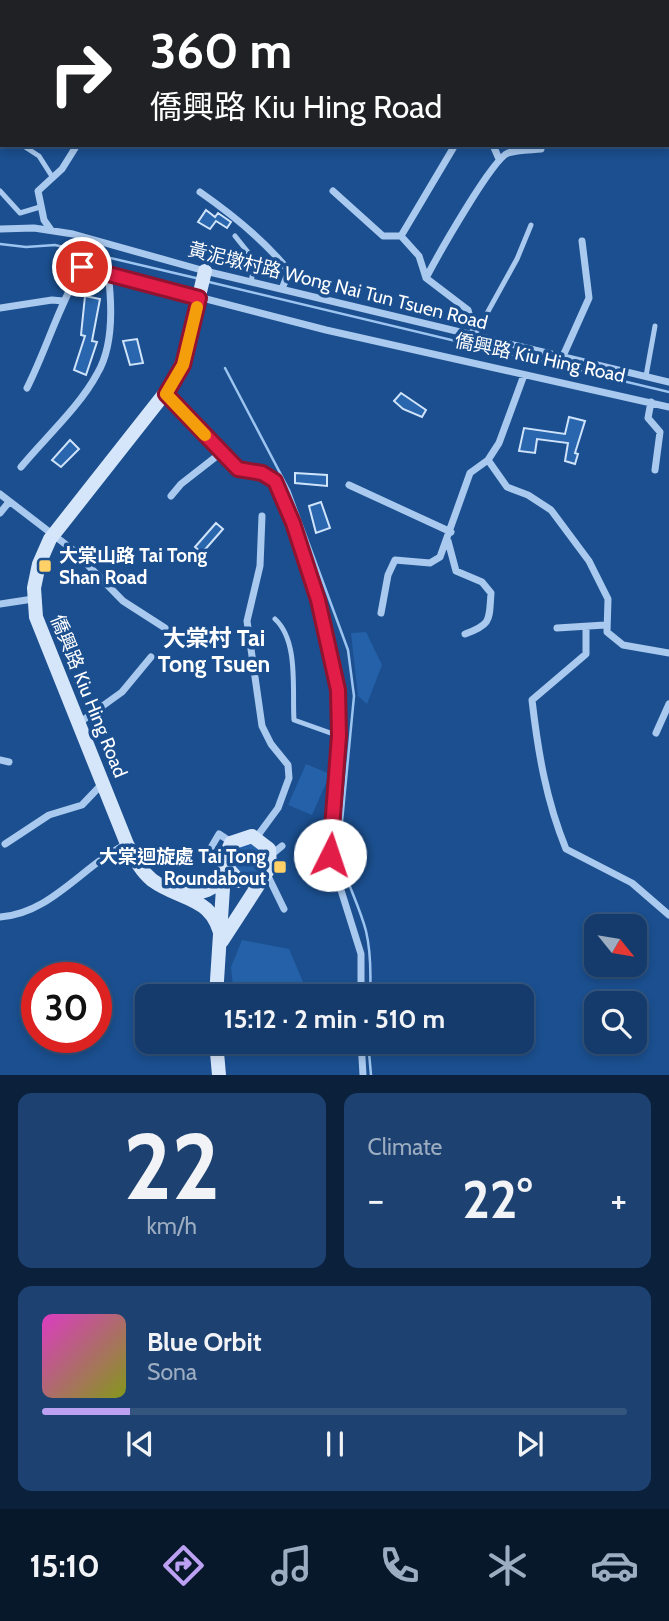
<!DOCTYPE html>
<html lang="en">
<head>
<meta charset="utf-8">
<style>
	body { margin:0; font-family:Cabin,"Noto Sans TC",sans-serif; background:#1d4271; color:#f1f3f6; height:100vh; display:flex; flex-direction:column; font-size:26px; white-space:nowrap }
	* { box-sizing:border-box; margin:0 }
	p { font-size:23px; color:#9dadc1 }
	.icon { flex:none; width:38px; height:38px; fill:none; stroke:currentColor; stroke-width:2; stroke-linecap:round; stroke-linejoin:round }
	.map { position:relative; height:1075px; overflow:hidden }
	.sheet { display:flex; flex-direction:column; gap:18px; padding:18px; background:#0b203b; flex:1 }
	.sheet>* { flex:none }
	.guide { position:absolute; left:0px; top:0px; width:670px; height:147px; box-shadow:0 4px 10px #0003,0 0 0 2px #33557e; background:#202124; color:#fff; overflow:hidden }
	.needle { width:46px; rotate:120deg }
	.buttons { position:absolute; left:584px; top:914px; display:grid; gap:14px }
	.buttons a { display:grid; place-items:center; width:63px; height:63px; border-radius:14px; background:#143b6b; box-shadow:0 4px 10px #0003,0 0 0 2px #33557e; font-size:35px }
	.speed { position:absolute; left:21px; top:962px; display:flex; gap:14px; font-size:35px; font-weight:700; text-align:center }
	.speed>* { display:grid; place-content:center; width:91px; height:91px; border-radius:50%; background:#143b6b; box-shadow:0 4px 10px #0003,0 0 0 2px #33557e; line-height:1 }
	.speed .limit { border:10px solid #d22; background:#fff; color:#111 }
	.pin { position:absolute; display:grid; place-items:center; width:60px; height:60px; color:#fff; margin:-30px; border:4px solid #fff; border-radius:50%; box-shadow:0 2px 7px #0007 }
	.me { position:absolute; width:77px; margin:-38px; rotate:4deg; stroke-linejoin:round; filter:drop-shadow(0 0 5px #0008) }
	.turn { display:flex; align-items:center; gap:24px; height:147px; padding:0 35px; font-size:32px }
	.turn .icon { width:91px; height:91px; stroke-width:2.5 }
	.turn b { display:block; font-size:49px; line-height:60px }
	.big { font-size:52px; font-weight:700; line-height:1.1 }
	.sheet .card { flex:1; display:flex; flex-direction:column; justify-content:center; gap:10px; min-width:0; padding:0 24px; border-radius:14px; background:#1d4271 }
	.sheet .dial { align-items:center; gap:0 }
	.dial b { font-size:91px; line-height:1 }
	.song { display:flex; align-items:center; gap:21px }
	.cover { width:84px; height:84px; border-radius:10px; background:linear-gradient(135deg,hsl(310 70% 55%),hsl(70 70% 35%)) }
	.played { height:7px; border-radius:4px; background:linear-gradient(90deg,#bca0f2 15%,#33557e 15%) }
	.keys { display:flex; justify-content:space-around; direction:ltr }
	.heat { display:flex; justify-content:space-between; align-items:center; font-size:38px; direction:ltr }
	.sheet .tiles { flex:1; display:grid; gap:18px; grid-template-columns:1fr 1fr }
	.card:last-child { grid-column:span 2 }
	.trip { position:absolute; left:135px; top:984px; width:399px; height:70px; border-radius:14px; background:#143b6b; box-shadow:0 4px 10px #0003,0 0 0 2px #33557e; font-weight:700; line-height:70px; text-align:center }
	.menu { display:flex; height:112px; justify-content:space-around; align-items:center; background:#08182b; color:#9dadc1 }
	.menu .icon { width:49px; height:49px }
	.menu .active { color:#bca0f2 }
	.menu b { font-size:32px; color:#f1f3f6 }
	.map>svg:first-child { display:block }
</style>
</head>
<body>
<div class="map">
<svg width="669" height="1075" viewBox="0 0 669 1075">
	<rect width="100%" height="100%" fill="#1b4f8f"/>
	<path fill="#2461a8" d="M366,632l16,33 -15,39 -9,-8 -7,-63z
		M306,764l24,10 -18,41 -24,-10z
		M231 859a17 17 0 1 1 34 0a17 17 0 1 1-34 0Z
		M242,940l47,9 20,47h-46l-6,-3 -3,3h-20l-3,-29z"/>
	<g fill="none" stroke-linecap="round" stroke-linejoin="round">
		<path stroke="#9cc4f0" stroke-width="2.5" d="M657,0l1,2
			M668,21l1,1
			M0,244l26,3 29,-2 145,34
			M209,282l460,110
			M225,368l64,122 59,160 6,46 -15,157c6,27 20,51 27,78 5,21 5,43 4,65
			M368,1041l3,34"/>
	</g>
	<path fill="#2a66ad" stroke="#cfe3fa" stroke-width="2" d="M206,210l9,7 3,-4 13,9 -4,6 -11,-7 -6,8 -12,-7z
		M85,296l15,3 -8,42 5,1 -11,33 -12,-5 11,-34 -4,-1z
		M137,339l6,24 -13,2 -7,-24z
		M401,393l25,17 -4,7 -19,-8 -9,-8z
		M569,417l16,4 -10,32 3,1 -3,10 -10,-3 3,-18 -31,-4 -2,14 -16,-2 5,-23 41,6z
		M70,440l9,9 -18,18 -9,-7z
		M295,473l32,2v11l-32,-3z
		M321,502l9,26 -14,5 -7,-27z
		M216,523l7,6 -21,24 -7,-6z"/>
	<g fill="none" stroke-linecap="round" stroke-linejoin="round">
		<path stroke="#a9c9ee" stroke-width="5" d="M99,2l1,-2
			M22,145l17,11 14,22
			M0,191l20,22 20,-6
			M235,236l20,25 -4,21
			M205,247l50,14
			M475,335l42,-76 14,-34
			M646,376l9,-50
			M275,619c24,22 17,71 19,101l45,16"/>
		<path stroke="#a9c9ee" stroke-width="7" d="M216,0l2,2
			M648,0l1,2
			M178,2l1,-2
			M668,36l1,1
			M493,145l6,14
			M333,191l50,45h18l18,20 7,22 42,32 7,25
			M200,192c33,23 64,48 89,79l-7,18
			M0,229l34,-1 39,6 132,37 464,111
			M51,230l-7,-10 -6,-29 24,-22 15,-24
			M401,236l54,-91
			M75,265l251,65 343,77
			M426,278c11,-21 66,-119 82,-125 9,-3 23,-3 33,-4v-4
			M0,308l52,-8 11,1
			M563,356l26,-58 -7,-57
			M27,388c20,-40 32,-83 55,-121
			M166,394l72,75 24,4 13,8 18,42 25,77 20,90 1,46 -9,119 31,99v42
			M651,402l-3,16 12,14 -5,38
			M488,460l19,27 21,8 23,15 38,51 19,38 -1,33 16,13 46,8
			M21,467c24,-29 59,-61 76,-93 17,-28 15,-70 11,-101
			M349,485l102,47
			M0,494l73,56 50,51 42,27
			M171,496l10,-12 41,-32
			M0,513l9,-11
			M448,541l8,30 26,11 9,11c-2,27 1,31 -26,41
			M0,604l33,-5
			M381,613l7,-38 7,-15 35,3 10,-6 30,-84 18,-13 11,-17 25,-68
			M586,627v27l-54,46c6,52 14,100 34,149l66,34 37,32
			M557,628l48,-3
			M79,723l43,-31 29,-35
			M656,733l13,-29
			M0,760l9,2
			M256,838l22,-30 11,-30 -1,-13 -17,-21 -9,-18 -15,-105 13,-55 2,-50
			M5,844l44,-29 33,-10 20,-21
			M209,851l10,-17 12,8
			M271,855l11,-9
			M267,874l17,35
			M0,917c51,-3 84,-53 127,-73
			M361,1041l2,34"/>
		<path stroke="#d6e6fa" stroke-width="14" d="M205,271l-19,80 -10,28 -126,160 -11,25 -5,24 2,29 91,227c7,13 13,26 25,36 30,22 62,15 70,61
			M224,864l15,17 22,-2
			M183,893c18,1 33,-2 41,-20
			M216,996l9,-139 6,-14 21,-7 17,13 1,18 -48,74
			M216,1041l3,34"/>
	</g>
	<g fill="none" stroke-linecap="round" stroke-linejoin="round">
		<g stroke="#92132f" stroke-width="18">
			<path id="route" d="M82,267l117,31 -16,67 -17,29 72,75 24,4 13,8 18,42 25,77 20,90 1,46 -9,119"/>
		</g>
		<use href="#route" stroke="#e11d48" stroke-width="12"/>
		<path stroke="#f59e0b" stroke-width="12" d="M197,307l-14,58 -17,29 39,41"/>
	</g>
	<g fill="#ffd166" stroke="#1b4f8f" stroke-width="2.5">
		<rect x="38" y="559" width="14" height="14" rx="3.5"/>
		<rect x="273" y="860" width="14" height="14" rx="3.5"/>
	</g>
	<g text-anchor="middle" dominant-baseline="central" stroke-width="7" stroke-linejoin="round" paint-order="stroke">
		<g font-size="19" fill="#fff" stroke="#1b4f8f">
			<text transform="translate(338 286) rotate(14)">黃泥墩村路 Wong Nai Tun Tsuen Road</text>
			<text transform="translate(540 358) rotate(12)">僑興路 Kiu Hing Road</text>
			<text transform="translate(89 696) rotate(68)">僑興路 Kiu Hing Road</text>
		</g>
		<g font-size="19" font-weight="bold" fill="#fff" stroke="#1b4f8f" text-anchor="start">
			<text x="59" y="555">大棠山路 Tai Tong<tspan x="59" dy="22">Shan Road</tspan></text>
			<text x="266" y="856" text-anchor="end">大棠迴旋處 Tai Tong<tspan x="266" dy="22">Roundabout</tspan></text>
		</g>
		<g font-size="23" font-weight="bold" fill="#fff" stroke="#1b4f8f">
			<text x="214" y="638">大棠村 Tai<tspan x="214" dy="26">Tong Tsuen</tspan></text>
		</g>
	</g>
</svg>
<div class="buttons">
<a><svg class="needle" viewBox="-14 -14 28 28"><path d="M0-13l5 13h-10z" fill="#e53935"/><path d="M0 13l5-13h-10z" fill="#9dadc1"/></svg></a>
<a><svg class="icon" aria-label="search" viewBox="0 0 24 24"><circle cx="10" cy="10" r="6"/><path d="M15 15l6 6"/></svg></a>
</div>
<div class="speed"><div class="limit">30</div></div>
<div class="pin" style="left:82px;top:267px;background:#d93025"><svg class="icon" aria-label="arrive" viewBox="0 0 24 24"><path d="M6 21V4h12l-3 4 3 4H6"/></svg></div>
<svg class="me" style="left:330px;top:855px" viewBox="-20 -20 40 40"><circle r="19" fill="#fff"/><path d="M0-13L10 11 0 6-10 11z" fill="#e11d48"/></svg>
<div class="trip">15:12 · 2 min · 510 m</div>
<div class="guide">
<div class="turn"><svg class="icon" aria-label="right" viewBox="0 0 24 24"><path d="M7 20v-9h11M14 6l5 5-5 5"/></svg><div><b>360 m</b>僑興路 Kiu Hing Road</div></div>
</div>
</div>
<section class="sheet">
<div class="tiles">
<div class="card dial"><b>22</b><p>km/h</p></div>
<div class="card"><p>Climate</p>
<div class="heat"><a>−</a><b class="big">22°</b><a>+</a></div>
</div>
<div class="card">
<div class="song"><i class="cover"></i><div><b>Blue Orbit</b><p>Sona</p></div></div>
<div class="played"></div>
<div class="keys"><svg class="icon" aria-label="previous" viewBox="0 0 24 24"><path d="M18 5L8 12l10 7zM5 5v14"/></svg><svg class="icon" aria-label="pause" viewBox="0 0 24 24"><path d="M8 5v14M16 5v14"/></svg><svg class="icon" aria-label="next" viewBox="0 0 24 24"><path d="M6 5l10 7-10 7zM19 5v14"/></svg></div>
</div>
</div>
</section>
<nav class="menu">
<b>15:10</b>
<svg class="icon active" aria-label="directions" viewBox="0 0 24 24"><path d="M12 3l9 9-9 9-9-9zM9 14v-3h6M13 9l2 2-2 2"/></svg>
<svg class="icon" aria-label="music" viewBox="0 0 24 24"><path d="M9 18V5l10-2v13"/><circle cx="6" cy="18" r="3"/><circle cx="16" cy="16" r="3"/></svg>
<svg class="icon" aria-label="phone" viewBox="0 0 24 24"><path d="M5 4h4l2 5-3 2q2 4 5 5l2-3 5 2v4C11 20 4 13 5 4z"/></svg>
<svg class="icon" aria-label="climate" viewBox="0 0 24 24"><path d="M12 3v18M4 7l16 10M4 17L20 7"/></svg>
<svg class="icon" aria-label="car" viewBox="0 0 24 24"><path d="M5 17H2v-5l4-1 3-4h7l3 4 3 1v5h-3M9 17h6M6 11h13"/><circle cx="7" cy="17" r="2"/><circle cx="17" cy="17" r="2"/></svg>
</nav>
</body>
</html>
